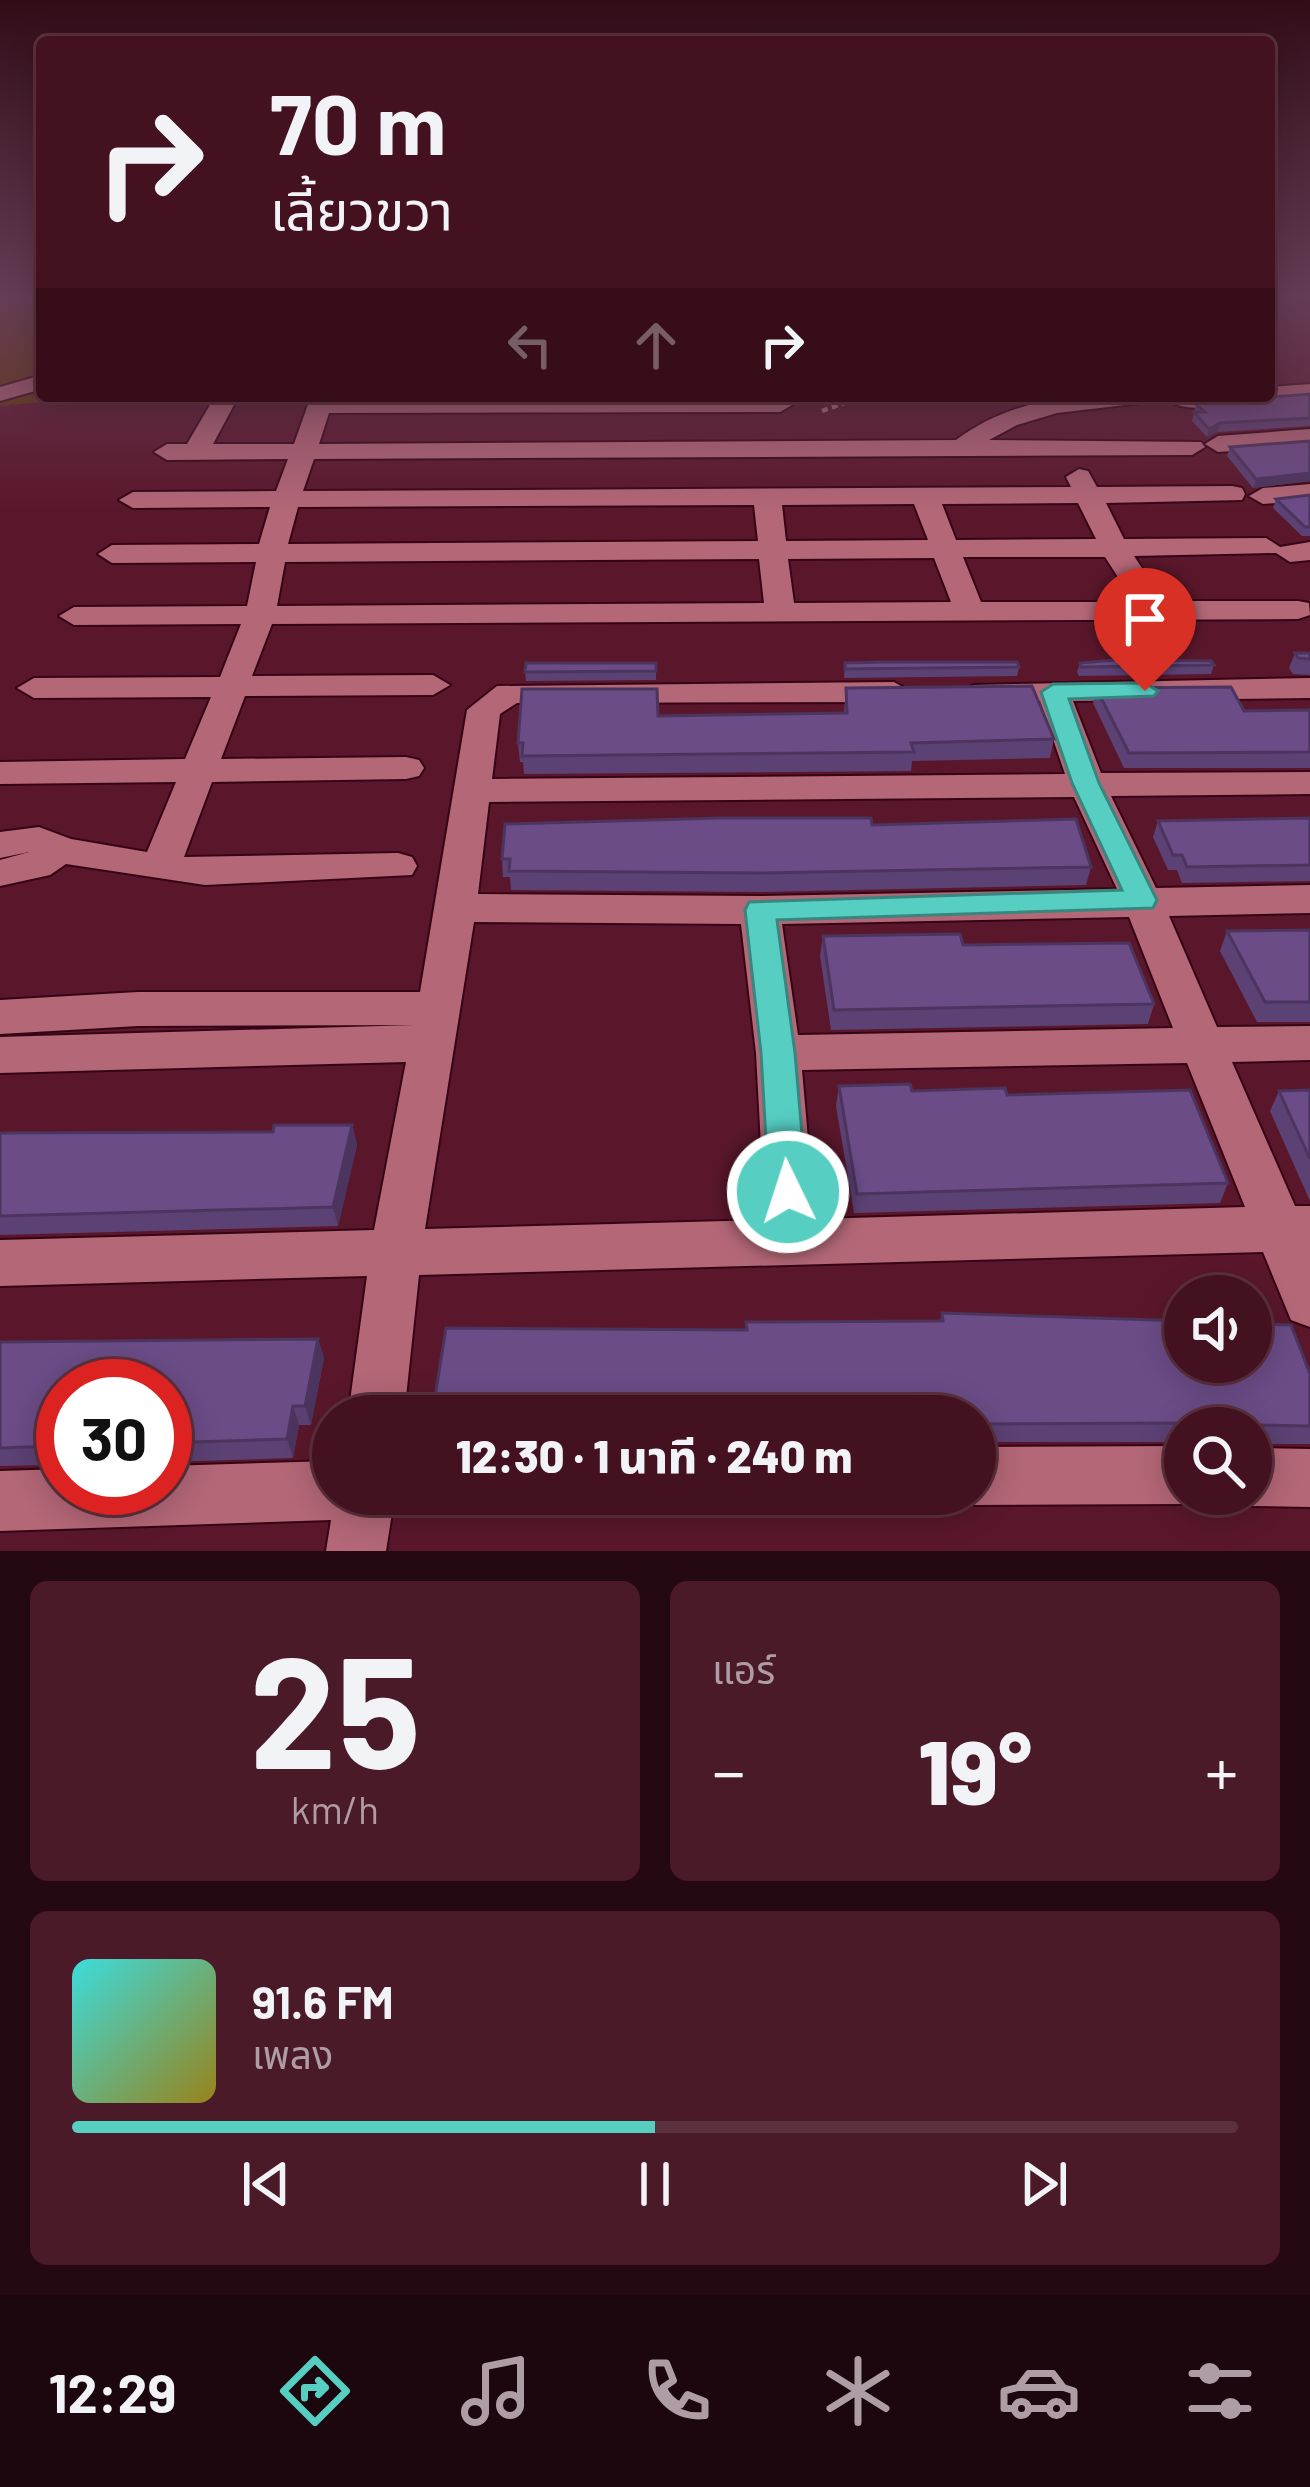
<!DOCTYPE html>
<html lang="th">
<head>
<meta charset="utf-8">
<style>
	body { margin:0; font-family:Barlow,"Noto Sans Thai",sans-serif; background:#4b1a29; color:#f1f3f6; height:100vh; display:flex; flex-direction:column; font-size:45px; white-space:nowrap }
	* { box-sizing:border-box; margin:0 }
	p { font-size:39px; color:#af9da5 }
	.icon { flex:none; width:66px; height:66px; fill:none; stroke:currentColor; stroke-width:2; stroke-linecap:round; stroke-linejoin:round }
	.map { position:relative; height:1551px; overflow:hidden }
	.drawer { display:flex; flex-direction:column; gap:30px; padding:30px; background:#250912; flex:1 }
	.drawer>* { flex:none }
	.hud { position:absolute; left:36px; top:36px; width:1239px; height:366px; border-radius:12px; box-shadow:0 6px 30px #0003,0 0 0 3px #5c313e; background:#441120; color:#f1f3f6; overflow:hidden }
	.controls { position:absolute; left:1164px; top:1275px; display:grid; gap:24px }
	.controls a { display:grid; place-items:center; width:108px; height:108px; border-radius:50%; background:#441120; box-shadow:0 6px 30px #0003,0 0 0 3px #5c313e; font-size:60px }
	.speed { position:absolute; left:36px; top:1359px; display:flex; gap:24px; font-size:60px; font-weight:700; text-align:center }
	.speed>* { display:grid; place-content:center; width:156px; height:156px; border-radius:50%; background:#441120; box-shadow:0 6px 30px #0003,0 0 0 3px #5c313e; line-height:1 }
	.speed .limit { border:18px solid #d22; background:#fff; color:#111 }
	.pin { position:absolute; display:grid; place-items:center; width:102px; height:102px; color:#fff; margin:-123px -51px; border-radius:50% 50% 50% 0; rotate:-45deg; box-shadow:0 0 12px #0007 }
	.pin .icon { rotate:45deg }
	.me { position:absolute; width:132px; margin:-66px; rotate:356deg; stroke-linejoin:round; filter:drop-shadow(0 0 9px #0008) }
	.turn { display:flex; align-items:center; gap:42px; height:252px; padding:0 36px; font-size:54px }
	.turn .icon { width:156px; height:156px; stroke-width:2.5 }
	.turn b { display:block; font-size:84px; line-height:102px }
	.lanes { display:flex; align-items:center; height:114px; padding:0 36px; background:#0003; justify-content:center; gap:60px; direction:ltr }
	.lanes .off { opacity:.35 }
	.big { font-size:90px; font-weight:800; line-height:1.1 }
	.drawer .tile { flex:1; display:flex; flex-direction:column; justify-content:center; gap:18px; min-width:0; padding:0 42px; border-radius:18px; background:#4b1a29 }
	.drawer .dial { align-items:center; gap:0 }
	.dial b { font-size:156px; line-height:1 }
	.song { display:flex; align-items:center; gap:36px }
	.cover { width:144px; height:144px; border-radius:18px; background:linear-gradient(135deg,hsl(180 70% 55%),hsl(50 70% 35%)) }
	.played { height:12px; border-radius:6px; background:linear-gradient(90deg,#56cec2 50%,#5c313e 50%) }
	.keys { display:flex; justify-content:space-around; direction:ltr }
	.heat { display:flex; justify-content:space-between; align-items:center; font-size:66px; direction:ltr }
	.drawer .tiles { flex:1; display:grid; gap:30px; grid-template-columns:1fr 1fr }
	.tile:last-child { grid-column:span 2 }
	.trip { position:absolute; left:312px; top:1395px; width:684px; height:120px; border-radius:60px; background:#441120; box-shadow:0 6px 30px #0003,0 0 0 3px #5c313e; font-weight:800; line-height:120px; text-align:center }
	.dock { display:flex; height:192px; justify-content:space-around; align-items:center; background:#1b070d; color:#af9da5 }
	.dock .icon { width:84px; height:84px }
	.dock .current { color:#56cec2 }
	.dock b { font-size:54px; color:#f1f3f6 }
	.map>svg:first-child { display:block }
</style>
</head>
<body>
<div class="map">
<svg width="1310" height="1551" viewBox="0 0 1310 1551">
	<rect width="100%" height="100%" fill="#5a172b"/>
	<path fill="#623a02" d="M0,295h42v101h59l-101,10z"/>
	<g fill="none" stroke-linecap="round" stroke-linejoin="round">
		<g stroke="#360515" stroke-width="4">
			<path id="minor" d="M42,375v14l-42,12v-14z
				M1310,384v14l-41,3 -11,-5h11v-9z
				M224,396l11,7 -22,41h81l17,-48 469,2 12,7 -12,7 -451,1 -10,31 637,-4c83,-63 199,-44 296,-44 -15,13 -69,17 -85,4l-110,13 -40,12 -28,15 212,2 4,5 -13,8 -878,4 -11,32 768,-4 -5,-10 13,-8 9,2 9,16 135,-1 10,2 3,6 -3,6 -136,3 18,36 142,-1 14,9 30,-5v18l-20,2 -14,-9 -142,3 30,45h134l11,2 1,12 -12,4 -1026,5 -20,52 181,-1 17,10 -17,10 -188,1 -24,63 185,-2 13,3 5,8 -5,8 -13,3 -194,3 -28,75 214,-4 14,4 5,9 -5,9 -207,10 -139,-21 -16,11 -50,11v-26l29,-8 -29,6v-26l39,-5 32,12 76,13 29,-70 -176,2v-22l185,-3 26,-62 -177,1 -17,-10 17,-10 186,-1 21,-53 -167,1 -15,-9 15,-9 173,-1 9,-44 -144,1 -14,-9 14,-9 147,-1 11,-37 -137,1 -14,-8 14,-8 143,-1 12,-32 -121,1 -13,-8 13,-8h20l27,-46zM1078,503l18,36 -140,1 -14,-36zM914,504l14,36 -142,1 -4,-36zM754,505l4,36 -470,3 10,-37zM963,557h142l29,45h-153zM934,558l17,44 -157,1 -6,-44zM759,559l5,44 -487,3 8,-44z
				M1310,429v16l-92,7 -13,-8 13,-8z
				M1310,484v16l-47,4 -14,-8 14,-8z
				M1310,678v20l-237,3 28,72 209,-1v22l-199,2 45,92 154,-3v28l-141,3 48,111 93,-1v34l-78,2 63,144h15v121l-19,-7 -28,-68 -844,23 -15,141h-56l19,-140 -367,10v-46l374,-10 32,-168 -406,11v-36l414,-12 -276,1 -138,8v-34l138,-8h282l47,-282 30,-24 397,-4 17,10 -17,10 -377,1 -17,11 -8,65 573,-5 -25,-73 -55,1 -17,-10 5,-7zM1074,797l43,92 -357,7 -282,-2 11,-92zM1129,917l44,111 -375,7 -16,-111zM474,922l267,2 15,129 9,167 -340,9zM1187,1063l58,144 -430,12 -13,-149z
				M1185,1446v48h21l-21,10 -210,1 -22,-11h22v-47z
				M1251,1448l59,1v58l-59,-1 -21,-8 -1,-4h22z
				M333,1461v33h62l-9,57h-60l5,-31 -331,11v-60l63,-2v19h102v-22z"/>
		</g>
		<path stroke="#ae7c88" stroke-width="4.5" stroke-dasharray="6 4.5" stroke-linecap="butt" d="M822,411l42,-15"/>
		<use href="#minor" fill="#b36777" fill-rule="evenodd"/>
	</g>
	<path fill="#5c4174" d="M1310,394v32l-92,6 -11,5 -15,-16 4,-17z
		M1310,441v40l-57,7 -26,-32 3,-9z
		M1310,495v41h-8l-29,-28 3,-9z
		M1295,653h15v22l-17,-1 -4,-6z
		M656,663v17l-130,1 -1,-9z
		M845,663l174,4 -2,9 -173,2z
		M1080,663l134,2 -3,9 -132,2 -2,-4z
		M846,688l208,51 -4,19 -138,3 -1,10 -387,3 -1,-12h-3l-2,-19 140,-27 186,-3z
		M1096,688l148,23 66,-1v58h-186l-31,-65z
		M1310,818v63l-128,2 -5,-13h-9l-15,-33 5,-16z
		M872,825l219,42 -5,18 -326,7 -249,-2 -1,-13h-7l-1,-18z
		M1310,930v92h-53l-37,-71 7,-20z
		M823,936l140,9 191,59 -6,20 -317,6 -11,-74z
		M839,1086l168,9 221,88 -8,20 -366,10 -18,-107z
		M1310,1090v111l-40,-90 9,-20z
		M352,1125l5,20 -19,81 -338,9v-102l273,-1z
		M942,1313l368,61v70h-52l-7,13v-29h-66v14h-208l-2,6v-32l-229,-86 194,-9z
		M318,1339l6,19 -13,67h-12l-6,33 -128,4v-76h-102v90l-6,-11 -57,1v-124z"/>
	<path fill="#4b355e" d="M1220,423l-2,9 -11,5 2,-8z
		M1310,473v8l-57,7 3,-9z
		M352,1125l5,20 -19,81 -5,-19z
		M318,1339l6,19 -13,67 -6,-19z
		M293,1406l6,19 -6,33 -6,-19z"/>
	<path fill="#6b4c87" stroke="#4b355e" stroke-width="3" d="M1310,394v24l-90,5 -11,6 -15,-17h11l-9,-8 42,-4 8,-4 26,1z
		M1310,441v32l-54,6 -26,-32z
		M1310,495v32h-5l-29,-28z
		M1295,653h15v6l-12,-1z
		M1115,660l96,1 3,4 -133,2 -1,-4z
		M883,662h134l2,5 -174,2v-6z
		M526,663h130v8l-131,1z
		M1032,686l22,53 -143,4 3,9 -392,4 1,-13h-5l4,-54h135l1,27 189,-3 -1,-25z
		M1231,687l13,24 66,-1v42l-181,1 -33,-65z
		M721,818h150l1,7 204,-6 15,48 -330,6 -252,-2 1,-12h-8l3,-35z
		M1310,818v47l-123,2 -5,-12h-9l-15,-34z
		M1310,930v72h-45l-38,-71z
		M960,934l3,11 166,-2 25,61 -320,6 -11,-74z
		M910,1084l2,7 93,-3 2,7 183,-5 38,93 -371,11 -18,-108z
		M1310,1090v69l-31,-68z
		M274,1125h78l-19,82 -333,9v-83l273,-1z
		M942,1313l243,8v41h66v-38l40,1 19,49v52l-48,-1 -5,21h-6v-18h-56l-1,-5 -213,1 -5,20 -1,-28h-543l14,-88 301,2 -1,-8 197,-1z
		M318,1339l-13,67h-12l-6,33 -122,4v-57h-102v79h-6l-5,-19 -52,2v-106z"/>
	<linearGradient id="sky" x2="0" y2="1"><stop stop-color="#320d18"/><stop offset="0.58" stop-color="#653c55"/><stop offset="1" stop-color="#653c55" stop-opacity="0"/></linearGradient>
	<rect width="1310" height="512" fill="url(#sky)"/>
	<path fill="#56cec2" stroke="#38867e" stroke-width="3" d="M1145,683l13,8 -4,5 -85,3 30,84 58,117 -4,8 -376,12 18,133 12,139 -6,12 -13,5 -13,-5 -6,-12 -8,-139 -16,-143 4,-8 373,-12 -50,-107 -31,-91 12,-8z"/>
</svg>
<div class="controls">
<a><svg class="icon" aria-label="sound" viewBox="0 0 24 24"><path d="M4 9h4l5-4v14l-5-4H4zM17 9q2 3 0 6"/></svg></a>
<a><svg class="icon" aria-label="search" viewBox="0 0 24 24"><circle cx="10" cy="10" r="6"/><path d="M15 15l6 6"/></svg></a>
</div>
<div class="speed"><div class="limit">30</div></div>
<div class="pin" style="left:1145px;top:691px;background:#d93025"><svg class="icon" aria-label="arrive" viewBox="0 0 24 24"><path d="M6 21V4h12l-3 4 3 4H6"/></svg></div>
<svg class="me" style="left:788px;top:1192px" viewBox="-20 -20 40 40"><circle r="17" fill="#56cec2" stroke="#fff" stroke-width="3"/><path d="M0-11L8 9 0 5-8 9z" fill="#fff"/></svg>
<div class="trip">12:30 · 1 นาที · 240 m</div>
<div class="hud">
<div class="turn"><svg class="icon" aria-label="right" viewBox="0 0 24 24"><path d="M7 20v-9h11M14 6l5 5-5 5"/></svg><div><b>70 m</b>เลี้ยวขวา</div></div>
<div class="lanes"><svg class="icon off" aria-label="left" viewBox="0 0 24 24"><path d="M17 20v-9H6M10 6l-5 5 5 5"/></svg><svg class="icon off" aria-label="ahead" viewBox="0 0 24 24"><path d="M12 20V5M6 11l6-6 6 6"/></svg><svg class="icon" aria-label="right" viewBox="0 0 24 24"><path d="M7 20v-9h11M14 6l5 5-5 5"/></svg></div>
</div>
</div>
<section class="drawer">
<div class="tiles">
<div class="tile dial"><b>25</b><p>km/h</p></div>
<div class="tile"><p>แอร์</p>
<div class="heat"><a>−</a><b class="big">19°</b><a>+</a></div>
</div>
<div class="tile">
<div class="song"><i class="cover"></i><div><b>91.6 FM</b><p>เพลง</p></div></div>
<div class="played"></div>
<div class="keys"><svg class="icon" aria-label="previous" viewBox="0 0 24 24"><path d="M18 5L8 12l10 7zM5 5v14"/></svg><svg class="icon" aria-label="pause" viewBox="0 0 24 24"><path d="M8 5v14M16 5v14"/></svg><svg class="icon" aria-label="next" viewBox="0 0 24 24"><path d="M6 5l10 7-10 7zM19 5v14"/></svg></div>
</div>
</div>
</section>
<nav class="dock">
<b>12:29</b>
<svg class="icon current" aria-label="directions" viewBox="0 0 24 24"><path d="M12 3l9 9-9 9-9-9zM9 14v-3h6M13 9l2 2-2 2"/></svg>
<svg class="icon" aria-label="music" viewBox="0 0 24 24"><path d="M9 18V5l10-2v13"/><circle cx="6" cy="18" r="3"/><circle cx="16" cy="16" r="3"/></svg>
<svg class="icon" aria-label="phone" viewBox="0 0 24 24"><path d="M5 4h4l2 5-3 2q2 4 5 5l2-3 5 2v4C11 20 4 13 5 4z"/></svg>
<svg class="icon" aria-label="climate" viewBox="0 0 24 24"><path d="M12 3v18M4 7l16 10M4 17L20 7"/></svg>
<svg class="icon" aria-label="car" viewBox="0 0 24 24"><path d="M5 17H2v-5l4-1 3-4h7l3 4 3 1v5h-3M9 17h6M6 11h13"/><circle cx="7" cy="17" r="2"/><circle cx="17" cy="17" r="2"/></svg>
<svg class="icon" aria-label="filters" viewBox="0 0 24 24"><path d="M4 7h16M4 17h16"/><circle cx="9" cy="7" r="2"/><circle cx="15" cy="17" r="2"/></svg>
</nav>
</body>
</html>
